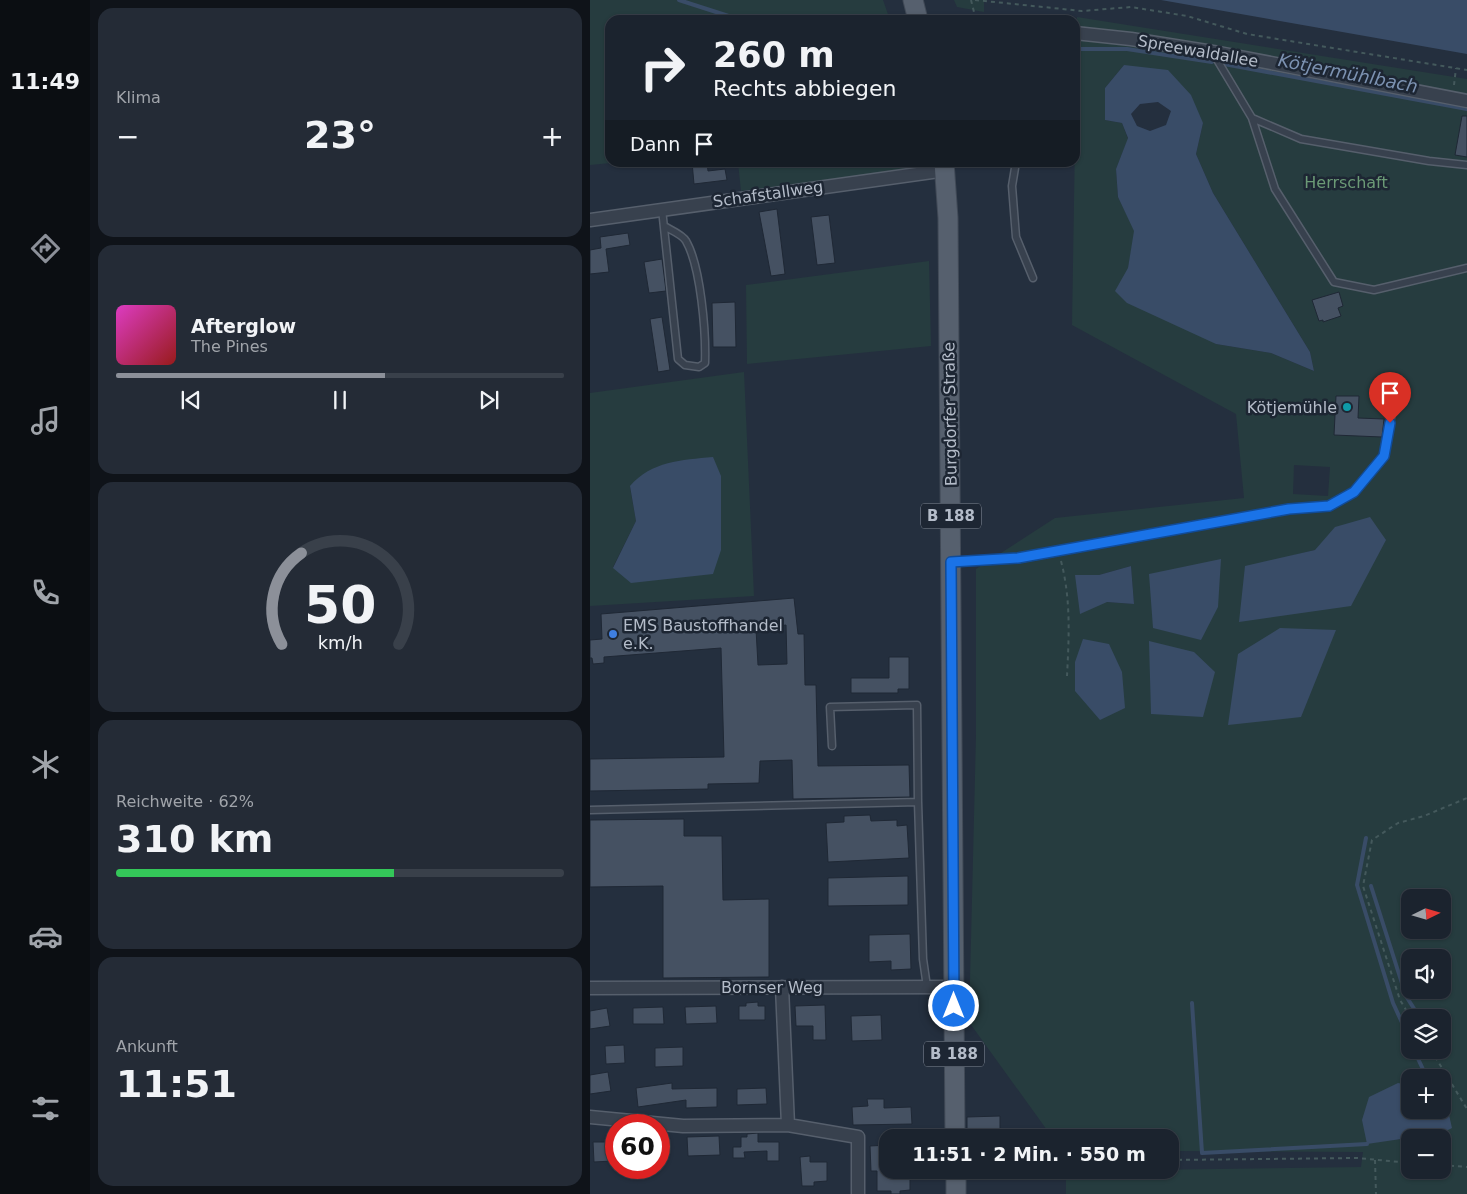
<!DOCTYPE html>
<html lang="de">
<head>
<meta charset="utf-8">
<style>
	body { margin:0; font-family:"DejaVu Sans",sans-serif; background:#242b36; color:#f1f3f6; height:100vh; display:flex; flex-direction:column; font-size:19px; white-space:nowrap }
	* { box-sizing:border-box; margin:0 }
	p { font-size:16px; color:#a0a4aa }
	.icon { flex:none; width:28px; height:28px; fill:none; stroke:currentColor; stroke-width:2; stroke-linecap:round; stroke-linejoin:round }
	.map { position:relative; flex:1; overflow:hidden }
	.side { display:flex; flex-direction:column; gap:8px; padding:8px; background:#0f1319; width:500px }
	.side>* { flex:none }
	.banner { position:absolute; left:15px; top:15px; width:475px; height:152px; border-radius:15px; box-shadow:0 1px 4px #0004,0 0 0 1px #39404a; background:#1b232e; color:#f1f3f6; overflow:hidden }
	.needle { width:32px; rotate:85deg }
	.tools { position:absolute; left:811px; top:889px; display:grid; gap:10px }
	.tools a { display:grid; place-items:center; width:50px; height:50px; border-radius:10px; background:#1b232e; box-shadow:0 1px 4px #0004,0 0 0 1px #39404a; font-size:25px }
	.speed { position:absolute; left:15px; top:1114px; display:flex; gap:10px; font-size:25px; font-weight:700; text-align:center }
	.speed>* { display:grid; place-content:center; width:65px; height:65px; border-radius:50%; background:#1b232e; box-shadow:0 1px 4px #0004,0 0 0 1px #39404a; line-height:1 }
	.speed .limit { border:8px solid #d22; background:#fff; color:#111 }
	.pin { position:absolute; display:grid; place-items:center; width:42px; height:42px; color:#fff; margin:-51px -21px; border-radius:50% 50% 50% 0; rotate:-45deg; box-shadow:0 0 5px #0007 }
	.pin .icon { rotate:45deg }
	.me { position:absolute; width:55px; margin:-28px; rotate:0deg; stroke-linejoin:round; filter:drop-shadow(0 0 4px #0008) }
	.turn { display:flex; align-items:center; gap:18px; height:105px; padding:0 25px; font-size:22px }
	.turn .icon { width:65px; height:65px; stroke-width:2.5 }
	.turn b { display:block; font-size:35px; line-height:42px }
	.then { display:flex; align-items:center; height:48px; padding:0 25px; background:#0003; gap:10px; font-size:19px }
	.big { font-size:38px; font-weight:800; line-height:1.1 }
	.side .widget { flex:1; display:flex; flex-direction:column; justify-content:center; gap:8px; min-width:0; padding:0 18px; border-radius:15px; background:#242b36 }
	.side .dial { align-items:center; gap:0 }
	.dial svg { height:130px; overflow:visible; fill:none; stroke:#39404a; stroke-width:7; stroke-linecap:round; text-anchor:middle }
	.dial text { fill:#f1f3f6; stroke:none }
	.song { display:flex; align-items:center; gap:15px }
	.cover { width:60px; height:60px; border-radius:8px; background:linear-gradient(135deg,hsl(310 70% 55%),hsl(0 70% 35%)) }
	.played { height:5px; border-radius:2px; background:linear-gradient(90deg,#8c9099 60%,#39404a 60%) }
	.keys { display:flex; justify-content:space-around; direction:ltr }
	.heat { display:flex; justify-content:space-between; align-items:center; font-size:28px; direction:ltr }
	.charge { height:8px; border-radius:4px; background:linear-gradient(90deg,#34c759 62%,#39404a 0) }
	.trip { position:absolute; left:289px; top:1129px; width:300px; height:50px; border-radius:15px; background:#1b232e; box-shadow:0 1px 4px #0004,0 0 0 1px #39404a; font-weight:800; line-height:50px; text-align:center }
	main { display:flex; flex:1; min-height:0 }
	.dock { display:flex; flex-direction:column; width:90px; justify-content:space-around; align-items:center; background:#0b0e12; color:#a0a4aa }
	.dock .icon { width:35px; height:35px }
	.dock .active { color:#8c9099 }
	.dock b { font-size:22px; color:#f1f3f6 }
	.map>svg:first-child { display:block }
</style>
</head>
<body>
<main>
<nav class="dock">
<b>11:49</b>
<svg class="icon active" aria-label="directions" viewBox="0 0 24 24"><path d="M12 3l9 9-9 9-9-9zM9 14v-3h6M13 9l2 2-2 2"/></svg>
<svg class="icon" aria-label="music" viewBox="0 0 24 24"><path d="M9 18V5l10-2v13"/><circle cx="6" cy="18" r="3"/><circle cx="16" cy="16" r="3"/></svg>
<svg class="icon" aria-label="phone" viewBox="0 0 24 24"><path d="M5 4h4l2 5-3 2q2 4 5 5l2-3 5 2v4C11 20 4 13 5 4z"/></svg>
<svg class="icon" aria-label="climate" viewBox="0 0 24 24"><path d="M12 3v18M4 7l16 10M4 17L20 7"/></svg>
<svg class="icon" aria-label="car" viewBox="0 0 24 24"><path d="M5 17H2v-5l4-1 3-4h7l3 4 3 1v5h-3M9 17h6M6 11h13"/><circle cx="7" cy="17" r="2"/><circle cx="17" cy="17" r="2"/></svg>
<svg class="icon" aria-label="filters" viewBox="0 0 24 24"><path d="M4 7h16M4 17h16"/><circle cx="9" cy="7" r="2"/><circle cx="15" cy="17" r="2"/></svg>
</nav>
<section class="side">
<div class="widget"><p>Klima</p>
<div class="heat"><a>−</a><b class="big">23°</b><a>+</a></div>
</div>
<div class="widget">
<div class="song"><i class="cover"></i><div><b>Afterglow</b><p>The Pines</p></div></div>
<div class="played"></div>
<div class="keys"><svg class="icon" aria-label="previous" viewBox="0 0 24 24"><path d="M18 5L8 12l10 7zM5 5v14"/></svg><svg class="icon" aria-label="pause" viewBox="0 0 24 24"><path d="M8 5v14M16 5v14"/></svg><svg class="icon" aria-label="next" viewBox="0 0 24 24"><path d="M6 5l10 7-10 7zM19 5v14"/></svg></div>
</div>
<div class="widget dial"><svg viewBox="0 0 100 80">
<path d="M14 69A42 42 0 1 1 86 69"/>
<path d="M14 69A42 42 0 0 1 26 13" stroke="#8c9099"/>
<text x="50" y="56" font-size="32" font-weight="700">50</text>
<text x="50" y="72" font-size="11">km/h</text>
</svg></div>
<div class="widget"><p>Reichweite · 62%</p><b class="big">310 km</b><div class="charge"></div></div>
<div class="widget"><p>Ankunft</p><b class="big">11:51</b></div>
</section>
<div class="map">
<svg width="877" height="1194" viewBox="0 0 877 1194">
	<rect width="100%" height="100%" fill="#242f3e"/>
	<path fill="#263c3f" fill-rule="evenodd" d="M0,0h293l7,20h-280l1,143 -21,2z
		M364,0h30v12l-27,-5z
		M487,17l390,62v1115h-401v-23l295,-4 2,-15 -193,-1v-13l-118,-1 -83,-115 7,-287v-166l79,-51 189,-20 -8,-84 -164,-89zM534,65l79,58 -7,31 17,39 97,159 4,19 -43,-18 -55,-9 -88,-76 7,-37 -17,-34 -2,-28 12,-30 -6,-16 -17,-3v-32zM704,465l36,2 -2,29 -35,-2zM725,550l-75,72 51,-66zM541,566l3,38 -27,-2 -32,-26 24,-1zM820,898h32v32h-32zM820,958h32v32h-32zM820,1018h32v32h-32zM820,1078h32l1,23 4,5 -5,27 -31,4 31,1v32h-32v-32l-43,5 30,-59 13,1z
		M332,162l1,6 -182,23 -3,-28z
		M339,261l2,85 -184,18 -1,-79z
		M154,372l10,224 -164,10v-213zM40,487l83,86 -100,-6 23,-46z"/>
	<path fill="#394c67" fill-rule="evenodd" d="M571,0h306v54z
		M534,65l44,5 23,25 12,28 -7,31 17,39 97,159 4,19 -43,-18 -55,-9 -89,-41 -12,-12 13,-23 6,-37 -16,-34 -2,-28 12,-31 -6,-15 -17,-3v-32zM568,102l13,9 -5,14 -16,6 -13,-5 -6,-12 9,-10z
		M123,457l8,19v74l-8,24 -82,9 -18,-15 23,-47 -6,-35c22,-25 51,-26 83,-29z
		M780,517l16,23 -35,66 -112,16 6,-56 70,-16 20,-23z
		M631,559l-3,48 -17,33 -48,-12 -4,-54z
		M541,566l3,38 -27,-2 -27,12 -5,-39h24z
		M690,628l56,2 -35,87 -73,8 10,-71z
		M493,639l26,5 13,28 3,36 -25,12 -25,-29v-29z
		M559,641l45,11 21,20 -12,45 -52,-3z
		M808,1083l12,2v25h32l1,-9 4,5 5,22 -10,5 -75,11 -5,-24 7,-23z"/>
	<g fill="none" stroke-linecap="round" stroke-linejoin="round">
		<path stroke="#394c67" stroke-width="4" d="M89,0l62,20
			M485,49h52l85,13
			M634,64l243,45
			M776,838l-9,47 36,118 17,37
			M781,886l35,110 14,22
			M602,1003l10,150 165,-9
			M824,1050l13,28"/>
	</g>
	<path fill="#455162" stroke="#1f2835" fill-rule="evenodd" d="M872,116h5v41l-12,-2z
		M102,162h15l1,9 17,-2 2,11 -33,4z
		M187,209l8,65 -14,2 -12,-64z
		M239,215l6,48 -18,2 -6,-48z
		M38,233l2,12 -24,4 3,23 -19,2v-24l11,-2 -1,-11z
		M72,259l4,32 -17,2 -5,-31z
		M749,292l4,14 -5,2 3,8 -18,6v-2l-4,1 -7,-21z
		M145,302l1,45h-23l-1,-44z
		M72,317l8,53 -12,2 -8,-53z
		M746,396h23l-1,22 26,1 -2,18 -48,-2z
		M204,598l4,36h6l1,51h11l2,81 91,-1 1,32 -117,2 -1,-39 -32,1 -1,22 -51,1v5l-118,2v-32l134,-2 -3,-109 -117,9v6l-11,1 -1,-6h-2v-18l12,-1 -1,-25zM196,625l1,39 -29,1 -2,-36z
		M299,657h20v32h-11v4h-47v-15h38z
		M280,815l1,6 26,-1v6l10,-1 2,33 -81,4 -2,-39 18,-1v-6z
		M94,819v17h38l1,64 46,-1v78l-106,1v-92l-73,1v-67z
		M318,876v29l-80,1v-28z
		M320,934l1,35 -20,1v-9l-22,1v-27z
		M168,1002v4h7v14h-26v-14h7v-3z
		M235,1005l1,35h-13v-14h-17l-1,-20z
		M126,1006l1,17 -31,1 -1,-17z
		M73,1007l1,17h-31v-16z
		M17,1008l3,18 -20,3v-18z
		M291,1015l1,25 -30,1 -1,-25z
		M34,1045l1,18 -19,1 -1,-18z
		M93,1047v19l-28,1v-19z
		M18,1072l3,19 -21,3v-19z
		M82,1083v6l45,-1v19l-31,1v-8l-48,7 -2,-19z
		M176,1088l1,16 -30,1v-16z
		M277,1099h17v9l27,-1 1,17 -59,1 -1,-18 16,-1z
		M410,1116v22h-33v-21z
		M168,1133v9h21v19h-12v-10l-23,1 1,6h-12v-11h8v-10h6v-3z
		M129,1136l1,19 -32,1 -1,-19z
		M3,1142h19v19l-18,1z
		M298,1145v25h22v20l-10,1v3h-9v-3h-14v-20h-6l-1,-25z
		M220,1156v6h17v19l-13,1v4h-12l-2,-29z"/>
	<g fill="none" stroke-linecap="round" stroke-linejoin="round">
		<g stroke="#565f6c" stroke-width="9">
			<path id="service" d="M623,53l39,65 23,71 59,93 40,8 93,-22
				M662,118l49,21 128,22 38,4
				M426,162l-4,24 4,51 17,41
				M72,209l16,150 7,6 14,2 6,-4c1,-30 -4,-96 -19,-122 -3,-6 -15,-11 -22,-15
				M363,562l65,-3 271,-50 40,-3 25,-14 30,-36 9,-49
				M242,746l-2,-39 87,-2 1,97
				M0,810l328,-8 5,157 4,28"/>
		</g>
		<g stroke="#565f6c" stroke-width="15">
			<path id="minor" d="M485,33l56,6 88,14 248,48
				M0,220l356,-50
				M192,987l6,138
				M0,988l364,-1
				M0,1117l93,9 105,-1 70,12v57"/>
		</g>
		<g stroke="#414a57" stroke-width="21">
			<path id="primary" d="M323,0l5,20
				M354,162l4,56 7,920
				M366,1170v24"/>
		</g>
		<path stroke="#44595c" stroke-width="2" stroke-dasharray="4 4" stroke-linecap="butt" d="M381,0l5,20
			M385,0l107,11 49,-4 56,9 60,18 220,36
			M864,85l2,-17
			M471,561c10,38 8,76 6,115
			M821,1018l-11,-18 -37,-114 9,-46 26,-17 26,-7 43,-18
			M841,1050l36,59
			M580,1160l187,-2 53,5
			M785,1160l1,34
			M852,1165l25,2"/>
		<use href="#service" stroke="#38414e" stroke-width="6"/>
		<use href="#minor" stroke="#38414e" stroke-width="12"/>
		<use href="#primary" stroke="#56606e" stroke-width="19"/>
	</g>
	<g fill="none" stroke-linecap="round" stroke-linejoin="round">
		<g stroke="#114b97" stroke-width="12">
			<path id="route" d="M364,1006l-3,-444 67,-4 271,-49 40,-3 25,-14 30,-36 6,-33"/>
		</g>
		<use href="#route" stroke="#1a73e8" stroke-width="9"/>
	</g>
	<circle fill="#0f9aa8" stroke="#1d2633" stroke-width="2" cx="757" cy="407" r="5"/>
	<circle fill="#3f7fe0" stroke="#1d2633" stroke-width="2" cx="23" cy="634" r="5"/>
	<g text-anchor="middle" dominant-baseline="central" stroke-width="5" stroke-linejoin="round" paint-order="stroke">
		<g fill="#1d2633" stroke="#878f9c" stroke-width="1">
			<rect x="331" y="503.5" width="60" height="25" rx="4"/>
			<rect x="334" y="1041.5" width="60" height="25" rx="4"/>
		</g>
		<g font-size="15" font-weight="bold" fill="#b4bcc9">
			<text x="361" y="516">B 188</text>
			<text x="364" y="1054">B 188</text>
		</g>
		<g font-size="16" fill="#b4bcc9" stroke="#1d2633">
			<text transform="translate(608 51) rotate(10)">Spreewaldallee</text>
			<text transform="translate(178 194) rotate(-8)">Schafstallweg</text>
			<text transform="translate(360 414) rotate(-91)">Burgdorfer Straße</text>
			<text x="182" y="987">Bornser Weg</text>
		</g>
		<g font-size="16" fill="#6b9a76" stroke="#1d2633">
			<text x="756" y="182">Herrschaft</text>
		</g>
		<g font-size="16" fill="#b4bcc9" stroke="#1d2633" text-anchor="end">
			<text x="747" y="407">Kötjemühle</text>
			<text x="33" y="625" text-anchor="start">EMS Baustoffhandel<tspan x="33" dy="18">e.K.</tspan></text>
		</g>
		<g font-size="18" font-style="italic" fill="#7c92b1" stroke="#1d2633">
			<text transform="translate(758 73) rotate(11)">Kötjermühlbach</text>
		</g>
	</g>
</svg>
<div class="tools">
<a><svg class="needle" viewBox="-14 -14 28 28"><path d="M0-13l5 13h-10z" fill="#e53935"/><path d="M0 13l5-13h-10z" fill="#a0a4aa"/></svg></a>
<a><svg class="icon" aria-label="sound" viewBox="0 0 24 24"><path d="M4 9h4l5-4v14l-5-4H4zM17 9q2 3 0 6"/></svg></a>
<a><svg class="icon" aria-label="layers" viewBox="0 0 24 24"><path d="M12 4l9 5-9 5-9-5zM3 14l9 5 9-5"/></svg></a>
<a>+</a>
<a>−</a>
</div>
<div class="speed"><div class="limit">60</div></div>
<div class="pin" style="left:800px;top:423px;background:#d93025"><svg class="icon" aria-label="arrive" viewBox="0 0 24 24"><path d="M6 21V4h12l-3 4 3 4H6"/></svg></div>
<svg class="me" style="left:364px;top:1006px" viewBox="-20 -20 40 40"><circle r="17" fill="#1a73e8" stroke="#fff" stroke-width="3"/><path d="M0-11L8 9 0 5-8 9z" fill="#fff"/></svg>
<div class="trip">11:51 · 2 Min. · 550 m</div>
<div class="banner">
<div class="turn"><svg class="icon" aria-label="right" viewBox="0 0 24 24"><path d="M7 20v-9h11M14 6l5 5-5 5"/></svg><div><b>260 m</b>Rechts abbiegen</div></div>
<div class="then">Dann<svg class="icon" aria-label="arrive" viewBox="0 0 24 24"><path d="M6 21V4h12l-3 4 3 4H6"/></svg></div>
</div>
</div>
</main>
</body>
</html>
